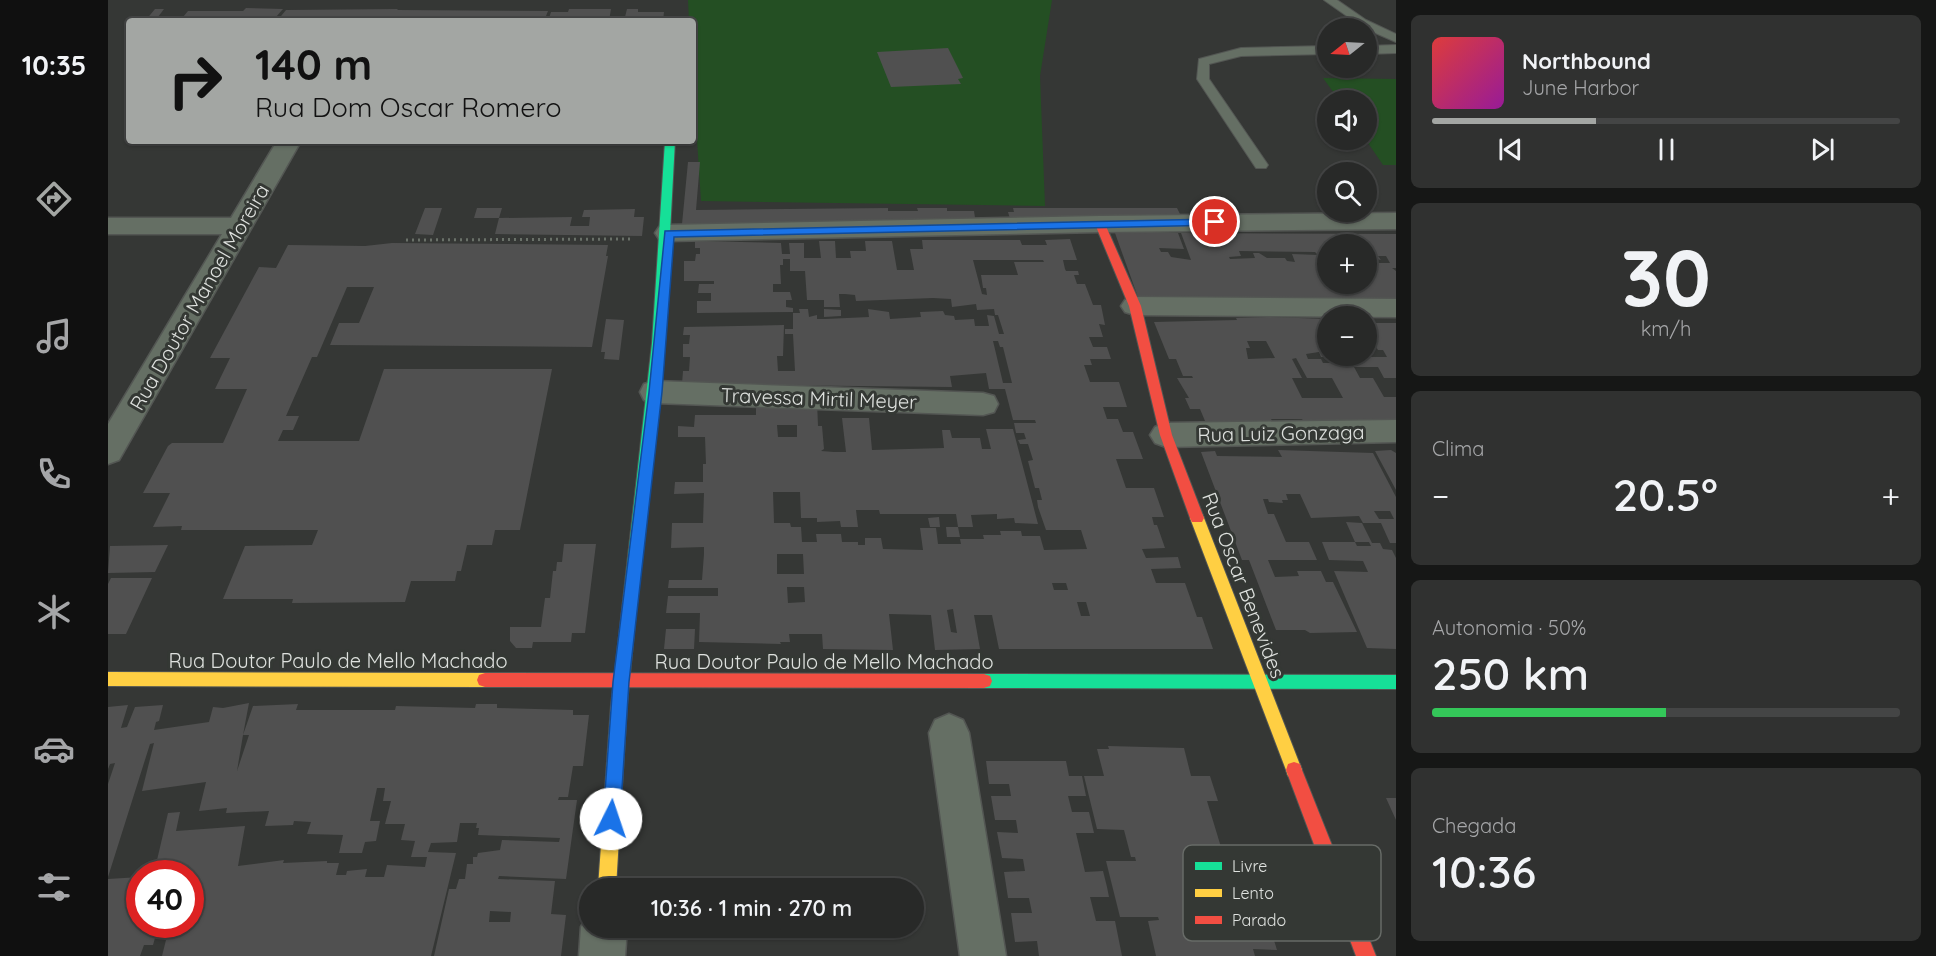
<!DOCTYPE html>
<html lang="pt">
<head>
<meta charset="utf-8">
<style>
	body { margin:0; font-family:Quicksand,sans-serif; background:#303130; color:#f1f3f6; height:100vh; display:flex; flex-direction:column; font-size:22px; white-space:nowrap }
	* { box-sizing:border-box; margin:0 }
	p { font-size:20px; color:#a5a6a8 }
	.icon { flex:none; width:33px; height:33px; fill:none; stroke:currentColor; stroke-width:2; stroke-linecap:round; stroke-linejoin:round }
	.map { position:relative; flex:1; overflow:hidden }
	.drawer { display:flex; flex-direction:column; gap:15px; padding:15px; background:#161716; width:540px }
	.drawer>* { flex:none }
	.guide { position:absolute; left:18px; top:18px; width:570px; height:126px; border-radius:6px; box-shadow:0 2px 4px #0004,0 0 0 2px #444545; background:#a3a6a3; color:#111; overflow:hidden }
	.needle { width:39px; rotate:252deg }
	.tools { position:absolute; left:1209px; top:18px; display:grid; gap:12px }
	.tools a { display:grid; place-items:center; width:60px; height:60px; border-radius:50%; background:#282928; box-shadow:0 2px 4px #0004,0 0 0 2px #444545; font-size:30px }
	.speed { position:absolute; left:18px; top:860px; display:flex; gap:12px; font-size:30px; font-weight:700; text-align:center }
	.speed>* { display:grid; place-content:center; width:78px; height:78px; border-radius:50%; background:#282928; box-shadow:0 2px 4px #0004,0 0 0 2px #444545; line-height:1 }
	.speed .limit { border:9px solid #d22; background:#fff; color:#111 }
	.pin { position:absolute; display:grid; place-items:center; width:51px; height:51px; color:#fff; margin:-26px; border:3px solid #fff; border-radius:50%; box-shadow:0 2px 6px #0007 }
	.me { position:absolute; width:66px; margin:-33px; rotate:4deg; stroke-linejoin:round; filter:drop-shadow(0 0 4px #0008) }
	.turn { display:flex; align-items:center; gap:21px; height:126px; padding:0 30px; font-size:27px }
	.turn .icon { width:78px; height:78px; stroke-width:2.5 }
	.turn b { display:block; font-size:42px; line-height:51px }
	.big { font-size:45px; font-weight:600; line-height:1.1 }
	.drawer .card { flex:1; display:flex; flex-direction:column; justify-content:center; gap:9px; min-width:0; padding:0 21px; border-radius:9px; background:#303130 }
	.drawer .dial { align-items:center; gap:0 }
	.dial b { font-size:78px; line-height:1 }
	.song { display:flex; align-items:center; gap:18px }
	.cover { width:72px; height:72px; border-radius:9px; background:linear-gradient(135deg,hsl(0 70% 55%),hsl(300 70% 35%)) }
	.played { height:6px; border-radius:3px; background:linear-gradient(90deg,#a3a6a3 35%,#444545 35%) }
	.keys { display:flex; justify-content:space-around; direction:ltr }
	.heat { display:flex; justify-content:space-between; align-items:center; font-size:33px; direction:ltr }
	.charge { height:9px; border-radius:4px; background:linear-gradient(90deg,#34c759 50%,#444545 0) }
	.trip { position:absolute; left:471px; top:878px; width:345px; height:60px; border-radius:30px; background:#282928; box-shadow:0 2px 4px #0004,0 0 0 2px #444545; font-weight:600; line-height:60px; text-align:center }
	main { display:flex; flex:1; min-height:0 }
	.tab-bar { display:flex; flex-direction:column; width:108px; justify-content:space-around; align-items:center; background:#101010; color:#a5a6a8 }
	.tab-bar .icon { width:42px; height:42px }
	.tab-bar .selected { color:#a3a6a3 }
	.tab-bar b { font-size:27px; color:#f1f3f6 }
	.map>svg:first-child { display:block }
</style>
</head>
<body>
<main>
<nav class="tab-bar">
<b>10:35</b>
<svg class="icon selected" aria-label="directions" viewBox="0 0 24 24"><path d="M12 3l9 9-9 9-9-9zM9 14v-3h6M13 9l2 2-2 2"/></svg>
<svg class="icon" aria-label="music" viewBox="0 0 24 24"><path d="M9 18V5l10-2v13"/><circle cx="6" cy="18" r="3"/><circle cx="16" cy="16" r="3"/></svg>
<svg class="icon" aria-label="phone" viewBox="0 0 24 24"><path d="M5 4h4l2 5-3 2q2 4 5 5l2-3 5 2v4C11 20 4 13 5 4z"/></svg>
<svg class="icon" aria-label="climate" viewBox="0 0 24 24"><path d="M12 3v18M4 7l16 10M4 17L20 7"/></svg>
<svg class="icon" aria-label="car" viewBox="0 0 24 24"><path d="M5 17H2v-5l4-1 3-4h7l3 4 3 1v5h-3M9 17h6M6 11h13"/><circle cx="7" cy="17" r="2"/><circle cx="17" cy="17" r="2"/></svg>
<svg class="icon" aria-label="filters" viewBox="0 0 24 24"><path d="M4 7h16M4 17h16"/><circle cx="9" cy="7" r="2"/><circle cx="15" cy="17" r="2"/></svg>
</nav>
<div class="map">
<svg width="1288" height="956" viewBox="0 0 1288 956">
	<rect width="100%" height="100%" fill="#353735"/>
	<path fill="#244f23" d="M580,0h364l-12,76 5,130 -344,-5 -8,-123v-57h-4z
		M1215,78l73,1v86h-13l-17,-25v-40h-27z"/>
	<path fill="#505050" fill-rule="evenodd" d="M138,8l37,1 -7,8h-14l-3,4h-114l10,-12h9l-6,8h25l5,-6h55z
		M290,9l-1,1 151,1 -4,10h-69l2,-3 38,-1h-55l-2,4h-78l3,-4h-81l-4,4h-21l9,-11z
		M461,9h42l-2,12h-61l3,-9h17z
		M519,9h11v3h26l-1,9h-39z
		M840,48l15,30 -5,1 3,5 -70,3 -14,-35z
		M580,162h12l-4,48 192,-2v3h30l-1,-3h30v3h27l2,13h-294z
		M317,208h17l-9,27 -18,-1z
		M369,208h25l-3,10h-25z
		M905,208h164l6,12 -172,2 -3,-10h6z
		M527,209l-1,8h10l-2,19 -147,-2 4,-16 73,-1 -2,9h19l1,-9h-8l2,-7z
		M1046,232l24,1 6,16 -25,-1 2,4h7l3,5 20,3 -10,-27 215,1v34h-4l4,3v31l-188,-1 -2,-4h-31l2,5 -38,-2 -24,-67zM1220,244h38v12l15,4 -3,-4h8l4,7h-15l1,2 -4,-6h-5l1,3h-2v22h-38v-28l-6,-4h6zM1131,251l76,1 3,3 -26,-1 3,8 -8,-1 -2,-3h-18l-8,-5h-6l2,5 -25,1 -1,-2 12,-1z
		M962,239l7,21h-14l2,9 1,2h12l1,4h-5l3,9h8l8,21h8l4,20 -6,-1 4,13h-14l4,10h14l4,12h-21l2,6h-8l6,17h29l8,25h-24l4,12h11l5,13h10l10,27h-27l10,29h28l10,29h-12l2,8h3l8,23 -23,1 4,9 32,-1 3,11 -30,1 5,14h29l12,34h5l11,32h-214l-7,-34h-18l6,34 -45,1 -4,-35 -42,-1 4,36 -70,-1 -1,-15h-33l1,8h-10l1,2 -82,-2 1,-29h-34l2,-17h50v-8h-50l1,-8h33l2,-26v-7l-33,1 1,-25h31l1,-30 -30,1 1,-12h28v-18h3l-1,-27h-27v-11l16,1 1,-12h61v-14h61l1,25h4l2,23 -3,2 13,1h12l-4,-34h27l3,32 72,-2 -2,-18h8l2,8h28l2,11h9l-5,-20h27l25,95 -23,-1 -1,-5 -17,1v-5l-26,1 2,12h-15l-2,-13h-76l-1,-4h-23l2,17h-17l-1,-6 -23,1v-4h-16l-1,-26h-27l1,31h16l1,4h10l1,15h15l-1,-8h25l1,8h16v3h7v-7h16l2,11 40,1 -3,-22h16l2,16h23l-1,-5h24l-1,-4h18l-1,-4h21l1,5h18l4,14 43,-1 -6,-19h-35l-8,-23 -1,-7h5l-3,-12h-4l-7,-27 5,-1 -5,-16h-8l-2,-4 8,-1 -2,-6h-8l-2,-10h22l-1,-3h-22l-8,-31h-16l-3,-16 -36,3 2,11 -270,-3 1,-13h6l1,-14h-7v-13h6l1,-9h-7l1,-8 100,-2 -1,31h-6l1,15h17l-2,-37h-8v-5h8v-16h7l-1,-4h9l1,8 8,-2v4h8l44,-2 -1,-8 21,3 1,7 31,-2 -1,-5 23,-1 2,4 9,1 1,4 19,-1 1,7h14l-2,-11 7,1 5,18h5l-6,-19h-3l-1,-6 -17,1 -1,-6 -24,3 -1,-8 -18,-1 -77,3 -1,-6 -10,-1h-6l1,13h-16v-7h-17l-2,-29h-15v-12h-7v6h-3l1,19h-8v8h17l2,8h-6v7l7,1v4l-96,1v-12h14v-8h-13l1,-9h15v-3h-30v-20h11l1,-7h4v-6h-5v-7l86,2 1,11h8l-1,-11h15v15h17l-2,-17h16l1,17h15l-1,-7h16l-1,-10h27l5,29h17l-4,-21h13l-1,-9h98l2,5h25l-2,-5zM865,260h70l1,2h-30l4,13h-37l2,13h3l1,7 -5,-1zM885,341h5l2,6h3l9,36h-9zM669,425h20v12h-19zM669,554h26l1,20h-27zM944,583h14l2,7h-14zM679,587h17l1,15 -17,1zM969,602h9l4,14h-9zM845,609l4,24 -6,-1 -4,-22z
		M284,243l216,2 -2,11h2l-16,91 -262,-2 9,-22h20l15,-36h-27l-30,70h-5l-26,59h13l-6,14h-10l-5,11h81l25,-72h168l-32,161h-25l-3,15h-25l-6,26h-4l-2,10h-44l-6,21 -113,1 1,-4h-70l22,-53 67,-1 6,-15h-137l1,-4 -29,1 17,-34h-27l25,-47 4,-3h51l1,-2 23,-52h-32l15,-31h-20l49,-91 17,1 12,-23 77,1z
		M716,309l17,1v6l-17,1z
		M1161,317l59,2v38h-7l-2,-5 -13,2 2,5h13l2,4h13l-6,-7h11l2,2h-6l1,3 24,-1 -2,-4h6v-14l7,11h-6l3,4h17l-4,-7h-5l-6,-10h-6v-17h30v55h-12l-6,-11h-24l6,11h13l11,19h12v25h-92l-2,-3h-31l2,3 -68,-1 -5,-12h-10l-5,-11h4l-12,-20h16l-1,-2h-9l-7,-17h-7l-15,-37 83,-2 -1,-2zM1139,341h19l9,17 -27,1 -2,-11h4zM1188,358l11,20h25l11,20h-41l-10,-20h10l-10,-19z
		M498,319l18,1 -5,40 -15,-1 1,-7h-4z
		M1170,450l95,3 23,44v46h-6l-9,-20h-18l-4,-7 -48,2 -11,-24h-14l2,6h-6l1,3 -14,-1 -1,-3h-5l5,15h6l12,28h23l8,18h-49l7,17 24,-1 -2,-5h24l5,11h7l24,50 -47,1 -5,-3h-29l-27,-70h-7l-41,-108 14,-1 2,5 65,1zM1266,511h16l4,8h-15z
		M1283,450l5,3v37l-21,-39z
		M831,517l1,10h-10l-2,-9z
		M1238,522l16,1 10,20h8l3,6 9,1 4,8v91l-29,-1 -33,-77 34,1 -5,-11 -34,-1 -7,-18h33l2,4h14l-2,-4h-14z
		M838,527h12l2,10h-13z
		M456,544h32l-11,89h-13l-1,9h-38l-1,6h-16l-6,-7v-14h31l4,-29h5l3,-27h3l1,-9h5z
		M60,545l-13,27 -47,1 2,-27z
		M3,578h41l-26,56h-18v-50z
		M558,629h29l-1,20h-30z
		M141,703l-6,32 10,-29 45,-2 -2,6h99l1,-4 79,2 1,-4h21v4l76,2v5h16l-6,51h-10l-5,31h-9l-1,3h19l-11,79 -67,-3 -1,3 57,2 -4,33 15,1 -5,41h-127l15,-67h7l3,-10h6l2,-15h6v-7h4l1,-4 22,-3 2,-10 57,2 1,-4 -82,-3 1,-7h-3l1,-5h-17l-3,19 -26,1 -3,9 28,1 -25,103h-269l8,-32h20v-51h-36l14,-60 12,-1 -4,19 69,-5 -7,40 46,-6 -1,3 44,-2v2h12l-3,12h10l1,-4 20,-2 -2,8h19l3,-12 38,2 2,-10h-16l4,-16 -14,-1 4,-16h-20l6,-23h-8l2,-13h-8l-7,33h10l-4,20 -11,1 -3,11h-23l4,-18 -36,-1 4,-12 -17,-1 -1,4 -28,1 4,-15 -43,2 1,-5 -28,3 7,-29 -64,9 12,-48 -4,1 -42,133v-93l7,-21 -5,1 -2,5v-62l20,-2 -7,23 6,-1 8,-20 28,-2 -4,16 -3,1 -2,8 55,-8 4,-15 10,1zM135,735h6l-12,36zM382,911l21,1 -1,10h-21z
		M1000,746l76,2 7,28h19l8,25h-11l17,56h15l21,62 7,-1 10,32 -24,-1 2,7h-99l-8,-35 11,-1 -1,-3h-38l-14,-56h30l-1,-4h-4l-7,-27 -27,-1 -13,-53h20l-7,-27h12z
		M878,761h80l3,15h13l4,20h-18l4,16h17l5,21h-18l9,39 18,-1 4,16 2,10h-19l6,24h19l7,35h-83l-2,-15 -22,1 -4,-29h21l-3,-15h-21l-4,-26 21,-1 -2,-12 -21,-1 -5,-26 21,1 -2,-13h-21l-4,-24h20l-2,-12h-20z
		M1278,798h10v22z
		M32,877v47h19l-6,21h-9l-4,11h-32v-77z"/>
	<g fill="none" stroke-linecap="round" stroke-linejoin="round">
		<g stroke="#535653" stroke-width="2">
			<path id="lane" d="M1216,0h13l29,20 30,14v8l-32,-14z
				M1288,45v8l-30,1v-8z
				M1220,46v8l-87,2 -32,8v15l59,86 -2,3h-10l-59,-89 2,-20 42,-11z"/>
		</g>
		<g stroke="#535653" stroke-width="3">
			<path id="street" d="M169,141h24l-182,319 -11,4v-40l114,-190h-114v-16h123z
				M1288,213v16l-296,3 -432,9 -9,-2 -4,-6 4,-6 9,-2 432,-9z
				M1027,297l261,2v18l-261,-2 -10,-3 -4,-6 4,-6z
				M547,381l328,12 11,3 4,8 -4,8 -11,3 -328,-12 -11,-3 -4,-8 4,-8z
				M1288,420v22l-230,5 -11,-4 -5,-8 5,-8 11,-4z
				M841,714l14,6 6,13 37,223h-46l-31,-223 6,-13z
				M482,910v17h37l-2,29h-46l2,-29z"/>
		</g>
		<g stroke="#535653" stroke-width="2">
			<path id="fast" d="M557,141h10l-11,202 -26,249 -2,4 -5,2 -5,-2 -2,-4 28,-249z
				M876,674l412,1v14l-412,-1 -6,-2 -2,-5 2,-5z"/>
		</g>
		<g stroke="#535653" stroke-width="2">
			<path id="slow" d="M1089,513l5,1 2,4 98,252 -2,6 -6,2 -6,-2 -2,-6 -96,-252 2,-4z
				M523,586l5,2 2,4 -11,113 -11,183h-18l13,-183 13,-113 2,-4z
				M0,672l377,1 6,2 2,5 -2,5 -6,2 -377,-1z"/>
		</g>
		<g stroke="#535653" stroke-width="2">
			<path id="jam" d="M992,221l5,3 36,82 31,129 32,83 -2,4h-10l-2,-4 -30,-83 -31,-129 -34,-82z
				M377,673l499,1 6,2 2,5 -2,5 -6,2 -499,-1 -6,-2 -2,-5 2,-5z
				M1186,762l6,2 2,6 74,186h-20l-70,-186 2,-6z"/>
		</g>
		<path stroke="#6a7169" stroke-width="3" stroke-dasharray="2 4" stroke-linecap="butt" d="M298,240l226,-1"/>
		<use href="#lane" fill="#656f64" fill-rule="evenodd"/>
		<use href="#street" fill="#656f64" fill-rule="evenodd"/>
		<use href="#fast" fill="#16e098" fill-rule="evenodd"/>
		<use href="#slow" fill="#ffcf43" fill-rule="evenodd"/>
		<use href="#jam" fill="#f24e42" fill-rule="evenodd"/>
	</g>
	<path fill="#1a73e8" stroke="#114b97" stroke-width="1.5" d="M1107,219l5,3 -1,3 -545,12 -12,155 -33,290 -9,137 -2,6 -7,3 -6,-3 -2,-6 10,-137 36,-290 16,-161z"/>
	<g text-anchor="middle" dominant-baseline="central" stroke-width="6" stroke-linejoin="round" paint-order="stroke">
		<g font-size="20" fill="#dee1de" stroke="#343834">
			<text transform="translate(91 297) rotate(-60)">Rua Doutor Manoel Moreira</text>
			<text transform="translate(711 398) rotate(2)">Travessa Mirtil Meyer</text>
			<text transform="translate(1173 433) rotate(-1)">Rua Luiz Gonzaga</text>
			<text transform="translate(1136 585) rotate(69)">Rua Oscar Benevides</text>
			<text x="230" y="660">Rua Doutor Paulo de Mello Machado</text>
			<text x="716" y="661">Rua Doutor Paulo de Mello Machado</text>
		</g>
	</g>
	<rect x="1075" y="845" width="198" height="96" rx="9" fill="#343834" stroke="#676b67" stroke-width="1.5"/>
	<rect x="1087" y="862" width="27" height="8" fill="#16e098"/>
	<rect x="1087" y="889" width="27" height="8" fill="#ffcf43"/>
	<rect x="1087" y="916" width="27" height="8" fill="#f24e42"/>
	<g font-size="16" fill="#dee1de">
		<text x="1124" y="872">Livre</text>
		<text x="1124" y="899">Lento</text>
		<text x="1124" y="926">Parado</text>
	</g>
</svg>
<div class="tools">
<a><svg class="needle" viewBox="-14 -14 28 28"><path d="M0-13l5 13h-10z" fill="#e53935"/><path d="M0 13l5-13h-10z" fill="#a5a6a8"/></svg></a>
<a><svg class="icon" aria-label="sound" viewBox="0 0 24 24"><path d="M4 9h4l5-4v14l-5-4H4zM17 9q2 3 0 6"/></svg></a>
<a><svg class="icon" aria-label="search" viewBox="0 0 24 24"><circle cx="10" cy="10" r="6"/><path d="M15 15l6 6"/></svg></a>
<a>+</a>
<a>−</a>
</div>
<div class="speed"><div class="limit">40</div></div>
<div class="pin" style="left:1107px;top:222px;background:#d93025"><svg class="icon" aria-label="arrive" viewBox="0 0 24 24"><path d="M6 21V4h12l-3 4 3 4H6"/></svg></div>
<svg class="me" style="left:503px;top:819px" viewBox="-20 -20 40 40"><circle r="19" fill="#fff"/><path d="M0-13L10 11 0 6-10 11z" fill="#1a73e8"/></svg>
<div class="trip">10:36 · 1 min · 270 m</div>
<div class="guide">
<div class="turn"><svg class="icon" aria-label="right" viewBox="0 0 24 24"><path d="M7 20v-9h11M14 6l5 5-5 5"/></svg><div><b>140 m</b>Rua Dom Oscar Romero</div></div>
</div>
</div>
<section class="drawer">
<div class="card">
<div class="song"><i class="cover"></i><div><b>Northbound</b><p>June Harbor</p></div></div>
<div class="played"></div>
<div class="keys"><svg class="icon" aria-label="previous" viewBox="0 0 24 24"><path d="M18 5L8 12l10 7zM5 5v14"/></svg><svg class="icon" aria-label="pause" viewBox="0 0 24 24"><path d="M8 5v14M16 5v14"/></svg><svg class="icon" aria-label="next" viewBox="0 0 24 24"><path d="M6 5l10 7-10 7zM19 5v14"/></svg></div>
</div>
<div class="card dial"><b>30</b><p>km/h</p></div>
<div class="card"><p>Clima</p>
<div class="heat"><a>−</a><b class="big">20.5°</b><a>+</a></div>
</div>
<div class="card"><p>Autonomia · 50%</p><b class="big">250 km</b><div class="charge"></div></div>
<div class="card"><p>Chegada</p><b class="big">10:36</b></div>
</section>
</main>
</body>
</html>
